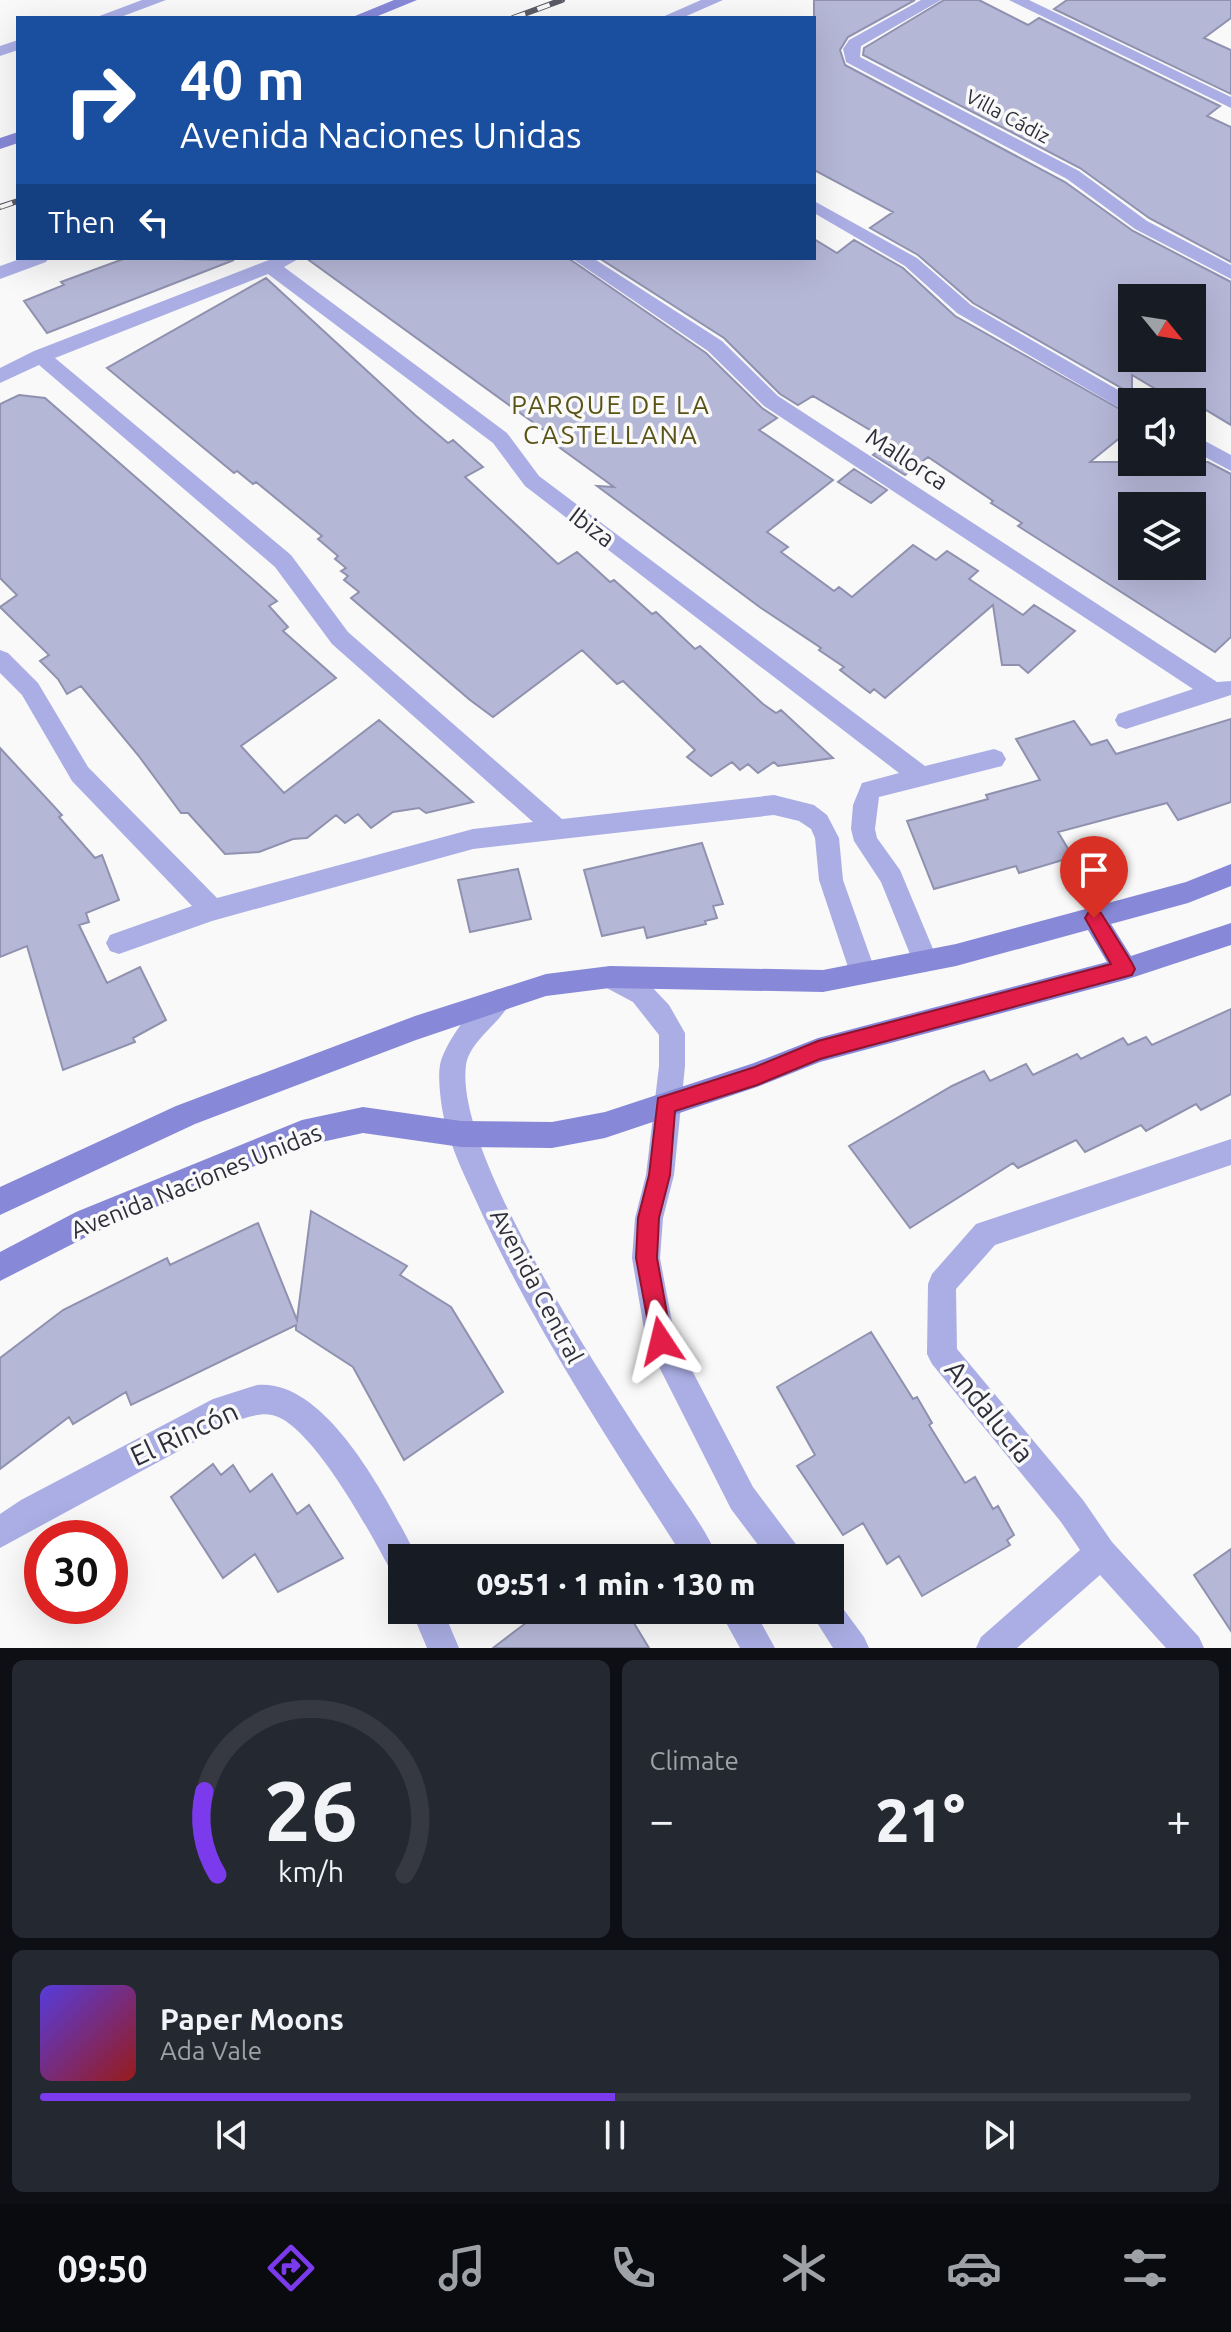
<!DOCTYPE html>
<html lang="en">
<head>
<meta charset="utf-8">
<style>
	body { margin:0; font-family:Ubuntu,sans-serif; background:#242831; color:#f1f3f6; height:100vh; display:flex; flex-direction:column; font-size:30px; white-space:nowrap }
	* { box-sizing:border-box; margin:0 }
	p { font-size:26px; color:#9ea1a6 }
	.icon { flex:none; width:44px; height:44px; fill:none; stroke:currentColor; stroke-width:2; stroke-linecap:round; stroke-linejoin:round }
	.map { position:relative; height:1648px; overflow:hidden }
	.sheet { display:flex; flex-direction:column; gap:12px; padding:12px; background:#0d0f14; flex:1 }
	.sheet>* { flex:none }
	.banner { position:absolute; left:16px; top:16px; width:800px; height:244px; border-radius:0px; box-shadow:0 8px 32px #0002; background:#1a4fa0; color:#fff; overflow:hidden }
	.needle { width:52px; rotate:120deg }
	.buttons { position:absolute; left:1118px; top:284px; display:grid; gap:16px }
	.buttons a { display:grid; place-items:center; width:88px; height:88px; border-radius:0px; background:#171b24; box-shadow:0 8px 32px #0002; font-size:40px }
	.speed { position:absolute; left:24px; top:1520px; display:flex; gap:16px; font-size:40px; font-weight:700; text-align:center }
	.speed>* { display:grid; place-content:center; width:104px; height:104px; border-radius:50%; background:#171b24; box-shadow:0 8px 32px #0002; line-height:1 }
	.speed .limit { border:12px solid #d22; background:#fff; color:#111 }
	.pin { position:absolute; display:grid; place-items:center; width:68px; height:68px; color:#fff; margin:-82px -34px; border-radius:50% 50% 50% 0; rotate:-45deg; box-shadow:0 0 8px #0007 }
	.pin .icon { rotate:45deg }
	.me { position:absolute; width:88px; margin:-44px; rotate:350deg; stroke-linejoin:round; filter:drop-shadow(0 0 6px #0008) }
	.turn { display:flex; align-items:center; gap:28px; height:168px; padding:0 32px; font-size:36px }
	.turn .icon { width:104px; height:104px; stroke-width:2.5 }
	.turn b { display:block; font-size:56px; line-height:68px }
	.then { display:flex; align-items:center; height:76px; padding:0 32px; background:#0003; gap:16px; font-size:30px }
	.big { font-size:60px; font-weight:800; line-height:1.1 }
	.sheet .card { flex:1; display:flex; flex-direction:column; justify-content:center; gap:12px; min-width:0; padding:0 28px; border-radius:12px; background:#242831 }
	.sheet .dial { align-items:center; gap:0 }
	.dial svg { height:208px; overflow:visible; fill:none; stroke:#363941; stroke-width:7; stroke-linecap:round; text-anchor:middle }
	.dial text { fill:#f1f3f6; stroke:none }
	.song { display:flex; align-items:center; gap:24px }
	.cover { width:96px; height:96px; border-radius:12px; background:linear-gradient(135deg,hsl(250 70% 55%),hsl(0 70% 35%)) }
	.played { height:8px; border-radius:4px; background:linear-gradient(90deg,#7c3aed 50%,#363941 50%) }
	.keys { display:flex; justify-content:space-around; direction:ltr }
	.heat { display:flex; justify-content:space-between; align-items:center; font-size:44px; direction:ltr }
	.sheet .tiles { flex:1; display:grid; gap:12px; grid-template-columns:1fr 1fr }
	.card:last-child { grid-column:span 2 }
	.trip { position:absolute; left:388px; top:1544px; width:456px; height:80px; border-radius:0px; background:#171b24; box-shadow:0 8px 32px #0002; font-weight:800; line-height:80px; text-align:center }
	.menu { display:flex; height:128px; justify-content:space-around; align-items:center; background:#090b0e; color:#9ea1a6 }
	.menu .icon { width:56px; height:56px }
	.menu .active { color:#7c3aed }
	.menu b { font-size:36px; color:#f1f3f6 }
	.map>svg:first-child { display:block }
</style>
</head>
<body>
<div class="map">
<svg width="1231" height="1648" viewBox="0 0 1231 1648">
	<rect width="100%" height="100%" fill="#f9f9f9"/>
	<path fill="#b5b7d7" stroke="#8f91af" stroke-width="2" fill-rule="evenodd" d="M814,0h101l-67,37 -8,13 5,15 220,117 68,49 98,51v143l-55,-33 -7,5 -37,-22v19l-159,-91 -55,-48 -48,-27 23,-16 -79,-42zM1132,298h60v60h-60z
		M944,0h35l49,25 11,-7 181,88 -13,10 24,11v135l-82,-44 -69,-50 -217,-113 1,-7z
		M1067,0h164v18l-27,20 27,12v44l-177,-85z
		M814,239l23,14 17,-13 49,28 52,48 177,100v12l-42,34h118l23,12v163l-16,15 -197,-126 4,-3 -31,-20 2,-2 -65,-44 -23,18 -32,-20 17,-13 -77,-46 -15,9 -18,-11 -56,-56 -125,-80h215zM1132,506h60v60h-60z
		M126,258l108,2 -187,73 -23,-32 40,-16 -3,-3z
		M306,258h262l138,95 56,55 15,10 -18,12 74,50 -66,52 21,15 -7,5 53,39 5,-4 13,10 61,-52 23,15 11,-9 31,20 -9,8 54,36 11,-10 41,26 -47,42 -9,-8h-17l-9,-60 -108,93 -11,-9 -4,4 -30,-23 4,-3 -25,-17 2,-2 -60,-40 -164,-122 17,1 -69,-50v-6z
		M266,278l149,137 33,28 5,-3 30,27 -18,10 93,87 19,-12 33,30 4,-2 38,34 4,-2 39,37 5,-3 63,58 13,9 5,-3 52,48 -55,8 -4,-4 -16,11 -10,-9 -8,6 -8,-8 -21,14 -24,-19 8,-7 -72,-69 -6,3 -35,-34 -89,67 -23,-17 -119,-102 8,-6 -15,-12 4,-4 -7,-5 5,-3 -11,-9 3,-3 -20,-17 4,-3 -66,-54 -3,2 -16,-13 -3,2 -127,-105z
		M19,395l26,3 213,186 19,17 -8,5 19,21 -5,4 53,47 -95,68 43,47 95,-73 94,82 -47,11 -7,-5 -26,4 -22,16 -13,-14 -13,9 -9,-8 -29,23 -14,1 -34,13 -34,2 -37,-41h-7l-43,-58 -57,-69 -14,8 -9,-15 -18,-18 9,-6 -49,-48 17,-12 -17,-17v-174z
		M854,469l33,21 -16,13 -33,-21z
		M1231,719v83l-53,18 -11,-17 -109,29 15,25 -54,16 -3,-7 -82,23 -27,-68 81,-22 -2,-4 54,-15 -24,-41 58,-18 17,24 16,-5 9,14z
		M0,748l62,67 -3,2 36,41 7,-3 17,45 -33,13 3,9 -10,3 28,58 33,-16 26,53 -33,18 2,4 -72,28 -36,-124 -27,11z
		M702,843l21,61 -10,2 4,12 -12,3 1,3 -59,14 -3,-11 -42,9 -18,-66z
		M518,869l13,50 -61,13 -12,-52z
		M1231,1009v85l-30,16 -5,-6 -50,27 -5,-6 -56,27 -9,-12 -58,28 -5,-5 -103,65 -61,-82 103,-60 32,-15 6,10 36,-17 7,11 44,-21 4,5 42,-21 5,7 18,-8 6,8z
		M311,1211l96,55 -7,9 51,32 52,85 -99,68 -51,-93 -57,-37v-5l-165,80 -5,-13 -53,32 -4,-7 -69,52v-111l63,-48 104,-52 3,7 88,-42 39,97z
		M871,1332l42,67 4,-2 15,26 -3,2 36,58 10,-6 18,32 5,-3 16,29 -7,5 3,5 -88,51 -23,-40 -12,8 -24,-41 -20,12 -46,-69 18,-11 -38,-68z
		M213,1464l8,11 12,-10 17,27 22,-18 25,40 12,-9 34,53 -65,34 -23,-38 -32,24 -52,-81z
		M1231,1549v82l-37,-56z
		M543,1610h83l23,38h-156z"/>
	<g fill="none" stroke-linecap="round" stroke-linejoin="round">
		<path fill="#abaee4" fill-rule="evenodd" d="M142,0h24l-48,18h-24z
			M701,0h22l-41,18h-22z
			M921,0h20l-80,46 -1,11 219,114 68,50 84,44v14l-96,-50 -68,-50 -221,-117 -3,-13 6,-9z
			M1009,0h20l202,97v11z
			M18,40v10l-18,6v-10z
			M814,201l103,57 54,47 168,97h-7v11l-7,-2 -168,-98 -52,-47 -91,-53z
			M23,258h26l-3,4 -46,17v-13z
			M274,258h26l-16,9 223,166 32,43 386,290 69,-17 8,3 4,7 -4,7 -123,31 -4,32 2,9 23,32 38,91 -4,8 -9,3 -9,-3 -35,-87 -27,-41 -3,-12 2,-24 9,-22 37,-10 -374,-287 -32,-43 -225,-169 -213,84 236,197 57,77 214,187 212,-24 40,10 13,10 12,23 4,42 33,93 -4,8 -9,3 -9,-3 -4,-8 -31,-93 -4,-42 -4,-9 -12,-8 -25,-6 -301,34 -261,72 -93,33 -9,-3 -4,-8 4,-8 82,-29 -120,-125 -50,-86 -22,-22v-23l8,3 30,30 50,84 129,131 256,-69 60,-7 -201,-178 -57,-77 -236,-202 -39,18v-15l34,-17z
			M571,258h22l129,83 56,55 439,286 14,-1v14l-105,34 -8,-3 -3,-6 3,-6 75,-25 -429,-283 -56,-55z
			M1192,434l39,21v16l-39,-21z
			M610,966l41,20 18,19 16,28v33l-11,109 -11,43 -3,40 15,80 78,149 45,60 5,11h-35l-37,-49 -85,-168 -14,-83 3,-40 11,-43 13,-109v-31l-26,-33 -32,-17 -4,-8 4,-8z
			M498,989l9,4 4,8c-10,22 -41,39 -45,64 -12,89 140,317 191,395 20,32 46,63 61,98h-34c-71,-111 -145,-222 -201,-342 -15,-34 -35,-71 -41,-108 -2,-13 -4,-31 -2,-43 4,-22 38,-68 58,-76z
			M1231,1139v26l-236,80 -39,44 1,60 126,151 29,42 87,95 5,11h-38l-66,-73 -83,73h-41l5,-11 99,-87 -19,-28 -129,-158 -5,-10 1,-70 4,-10 44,-50z
			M257,1385c69,-7 129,113 156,164l4,9h-15v18l-11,-5c-19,-35 -79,-148 -119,-156 -13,-3 -29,4 -42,8l-230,125v-34l21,-14 192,-101z
			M830,1596l6,3 28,38 5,11h-36l-24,-38h21z
			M411,1610h32l16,38h-32z
			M719,1610h35l21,38h-35z"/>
		<path fill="#8788d7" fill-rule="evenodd" d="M394,0h23l-44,18h-23z
			M18,132v11l-18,6v-11z
			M1231,864v22l-43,17 -77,21 20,32 100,-33v22l-106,35 -305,82 -63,25 -152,51 -53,10 -91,-1 -98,-14 -60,13 -207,86 -96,49v-29l76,-40 226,-92 61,-13 98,14 91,1 53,-10 149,-49 64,-25 289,-76 -19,-32 -132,36 -133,26 -213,-4 -64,8 -130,44 -221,84 -195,91v-28l176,-81 239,-90 131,-42 64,-8 213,4 133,-26 230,-62z"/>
		<g stroke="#5b5b65" stroke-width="6">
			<path id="rail" d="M513,18l49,-18
				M0,207l18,-6"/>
		</g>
		<use href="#rail" stroke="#f9f9f9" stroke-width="4" stroke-dasharray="13" stroke-linecap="butt"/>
	</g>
	<path fill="#e11d48" stroke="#92132f" stroke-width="2" d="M1094,910l7,3 31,50 3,6 -3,6 -312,84 -63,26 -82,26 -5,64 -11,43 -2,40 15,83 -3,8 -8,3 -8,-3 -17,-91 2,-40 11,-43 9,-77 97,-31 63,-26 293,-77 -26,-46 3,-5z"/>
	<g text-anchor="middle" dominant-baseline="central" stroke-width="7" stroke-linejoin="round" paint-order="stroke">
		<g font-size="20" fill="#2f2f3c" stroke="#f9f9f9">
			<text transform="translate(1008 116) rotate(28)">Villa Cádiz</text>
		</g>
		<g font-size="24" fill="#2f2f3c" stroke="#f9f9f9">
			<text transform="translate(907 459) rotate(33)">Mallorca</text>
			<text transform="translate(592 527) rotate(37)">Ibiza</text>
			<text transform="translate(196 1181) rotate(-22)">Avenida Naciones Unidas</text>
			<text transform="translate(537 1286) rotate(62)">Avenida Central</text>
		</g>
		<g font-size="26" letter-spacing="2" fill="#5a5316" stroke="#f9f9f9">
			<text x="611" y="404">PARQUE DE LA<tspan x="611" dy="30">CASTELLANA</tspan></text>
		</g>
		<g font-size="28" fill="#2f2f3c" stroke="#f9f9f9">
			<text transform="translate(990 1411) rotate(51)">Andalucía</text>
			<text transform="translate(184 1433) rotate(-25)">El Rincón</text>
		</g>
	</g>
</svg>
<div class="buttons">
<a><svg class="needle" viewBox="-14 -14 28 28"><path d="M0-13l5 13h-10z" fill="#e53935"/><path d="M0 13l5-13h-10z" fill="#9ea1a6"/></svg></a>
<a><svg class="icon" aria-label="sound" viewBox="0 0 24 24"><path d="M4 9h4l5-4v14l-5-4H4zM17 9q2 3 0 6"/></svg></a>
<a><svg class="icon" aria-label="layers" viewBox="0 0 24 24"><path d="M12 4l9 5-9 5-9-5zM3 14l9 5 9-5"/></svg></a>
</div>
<div class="speed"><div class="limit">30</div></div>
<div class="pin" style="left:1094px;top:918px;background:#d93025"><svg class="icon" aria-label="arrive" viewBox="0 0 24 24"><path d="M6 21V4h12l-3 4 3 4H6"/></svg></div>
<svg class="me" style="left:661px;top:1341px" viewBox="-20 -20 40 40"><path d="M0-17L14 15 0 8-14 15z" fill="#e11d48" stroke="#fff" stroke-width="4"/></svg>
<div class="trip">09:51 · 1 min · 130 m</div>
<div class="banner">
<div class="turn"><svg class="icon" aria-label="right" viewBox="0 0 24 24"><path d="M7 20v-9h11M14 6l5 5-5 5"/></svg><div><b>40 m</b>Avenida Naciones Unidas</div></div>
<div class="then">Then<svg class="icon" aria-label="left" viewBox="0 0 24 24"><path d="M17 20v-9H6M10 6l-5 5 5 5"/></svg></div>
</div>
</div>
<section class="sheet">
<div class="tiles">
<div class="card dial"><svg viewBox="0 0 100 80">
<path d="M14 69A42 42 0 1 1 86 69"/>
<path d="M14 69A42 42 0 0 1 9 37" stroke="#7c3aed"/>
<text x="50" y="56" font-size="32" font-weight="700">26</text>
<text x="50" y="72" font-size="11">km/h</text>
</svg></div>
<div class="card"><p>Climate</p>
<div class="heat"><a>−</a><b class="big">21°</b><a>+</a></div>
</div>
<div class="card">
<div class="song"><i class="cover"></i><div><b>Paper Moons</b><p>Ada Vale</p></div></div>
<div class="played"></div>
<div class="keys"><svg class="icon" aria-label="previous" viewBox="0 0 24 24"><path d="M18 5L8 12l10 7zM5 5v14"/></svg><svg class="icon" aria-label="pause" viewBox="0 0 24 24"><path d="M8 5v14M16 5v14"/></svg><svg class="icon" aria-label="next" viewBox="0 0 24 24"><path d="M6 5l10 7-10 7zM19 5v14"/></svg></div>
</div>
</div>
</section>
<nav class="menu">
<b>09:50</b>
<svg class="icon active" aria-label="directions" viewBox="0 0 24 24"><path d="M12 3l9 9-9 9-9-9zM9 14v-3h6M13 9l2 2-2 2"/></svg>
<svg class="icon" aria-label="music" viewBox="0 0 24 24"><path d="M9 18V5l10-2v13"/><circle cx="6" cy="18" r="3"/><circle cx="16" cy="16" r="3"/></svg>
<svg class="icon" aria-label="phone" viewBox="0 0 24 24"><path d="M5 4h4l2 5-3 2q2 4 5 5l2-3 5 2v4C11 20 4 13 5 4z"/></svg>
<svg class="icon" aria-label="climate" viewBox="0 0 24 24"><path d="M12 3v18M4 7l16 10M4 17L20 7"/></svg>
<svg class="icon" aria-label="car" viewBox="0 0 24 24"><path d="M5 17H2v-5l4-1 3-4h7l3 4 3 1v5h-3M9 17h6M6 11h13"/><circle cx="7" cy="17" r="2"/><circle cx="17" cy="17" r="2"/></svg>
<svg class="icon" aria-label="filters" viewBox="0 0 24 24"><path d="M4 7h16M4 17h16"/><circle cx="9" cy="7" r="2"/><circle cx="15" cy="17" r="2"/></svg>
</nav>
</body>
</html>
